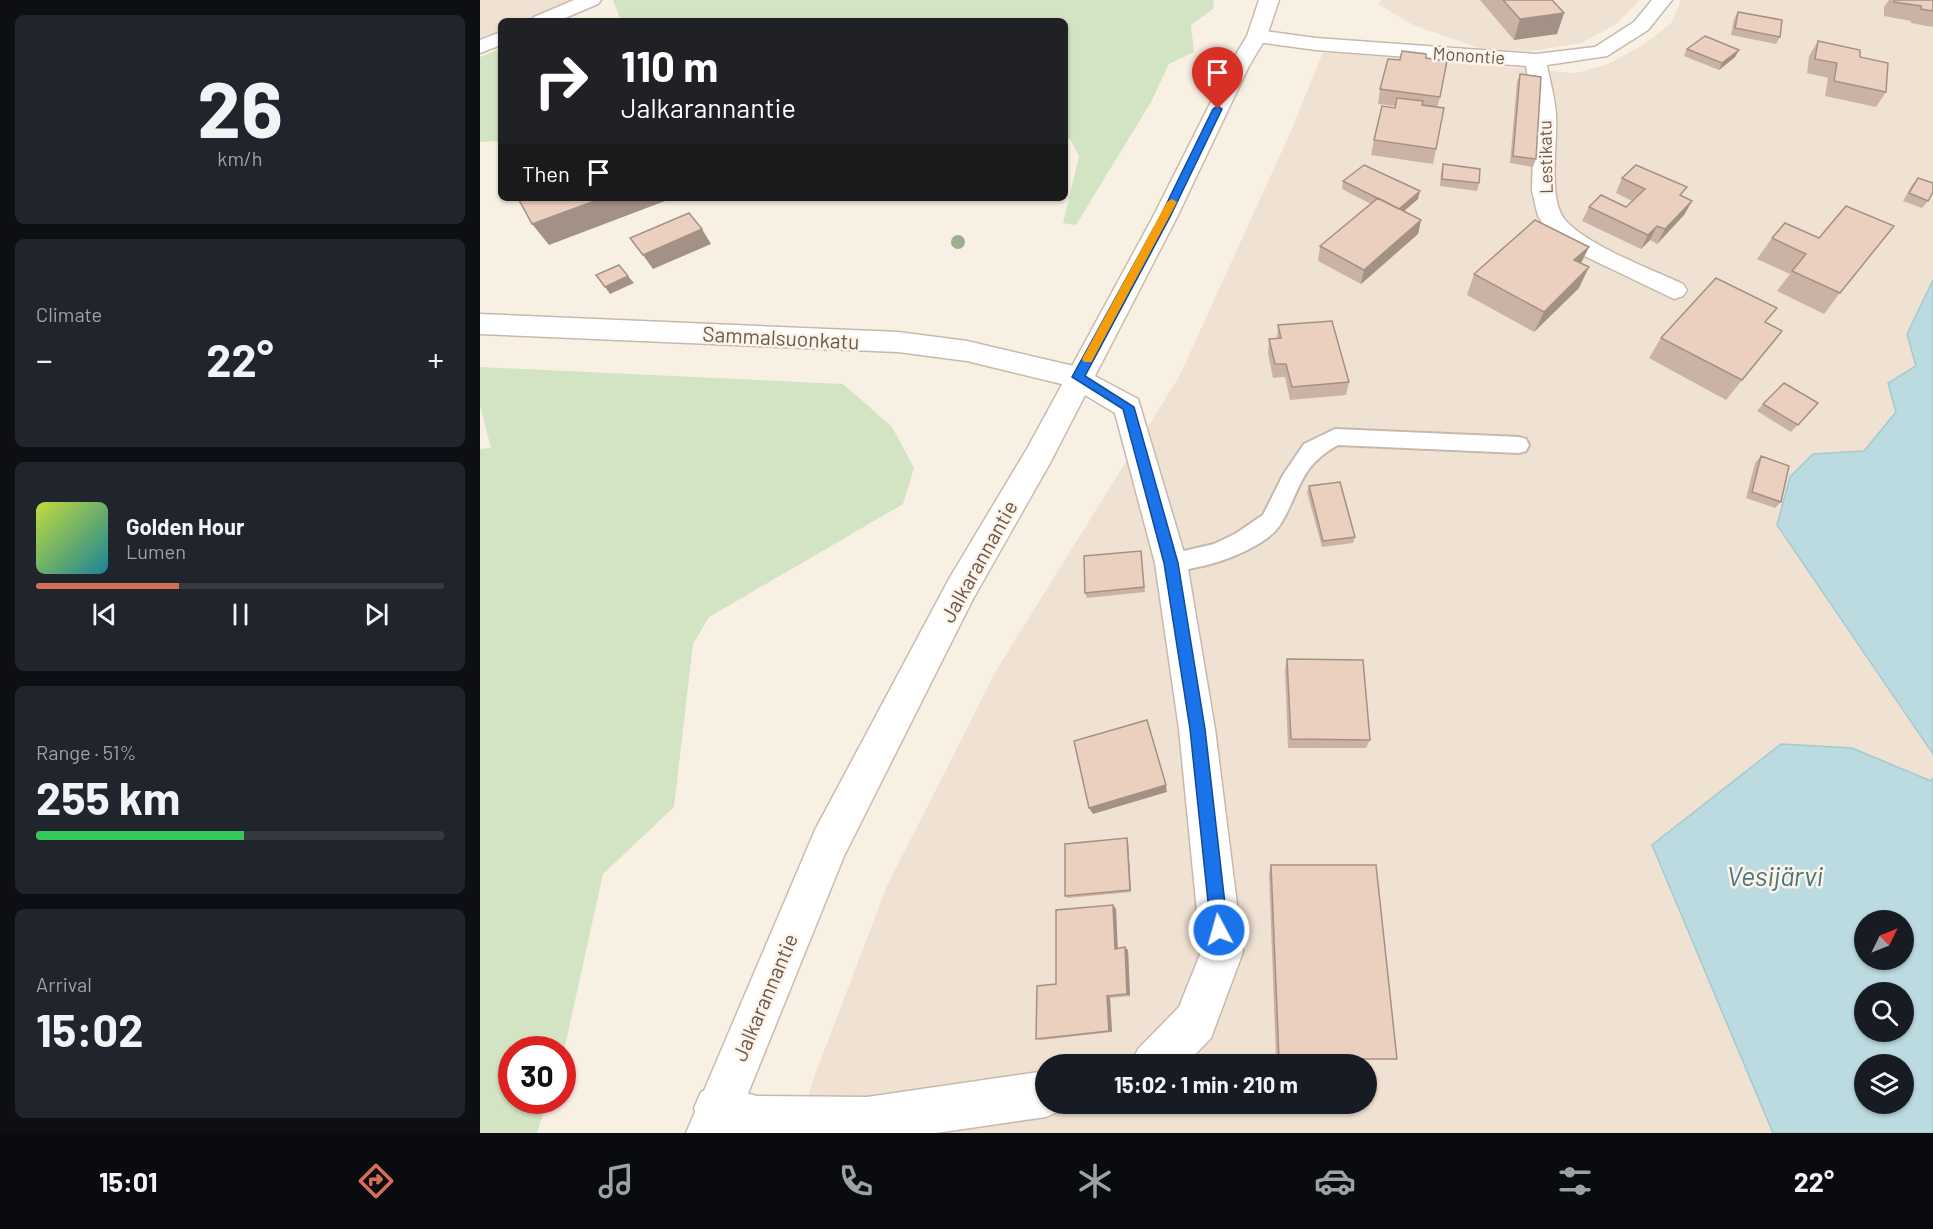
<!DOCTYPE html>
<html lang="en">
<head>
<meta charset="utf-8">
<style>
	body { margin:0; font-family:Barlow,sans-serif; background:#20242c; color:#f1f3f6; height:100vh; display:flex; flex-direction:column; font-size:22px; white-space:nowrap }
	* { box-sizing:border-box; margin:0 }
	p { font-size:20px; color:#9ea1a6 }
	.icon { flex:none; width:33px; height:33px; fill:none; stroke:currentColor; stroke-width:2; stroke-linecap:round; stroke-linejoin:round }
	.map { position:relative; flex:1; overflow:hidden }
	.details { display:flex; flex-direction:column; gap:15px; padding:15px; background:#0d0f14; width:480px }
	.details>* { flex:none }
	.guide { position:absolute; left:18px; top:18px; width:570px; height:183px; border-radius:9px; box-shadow:0 2px 4px #0004; background:#202124; color:#fff; overflow:hidden }
	.needle { width:39px; rotate:47deg }
	.tools { position:absolute; left:1374px; top:910px; display:grid; gap:12px }
	.tools a { display:grid; place-items:center; width:60px; height:60px; border-radius:50%; background:#171b24; box-shadow:0 2px 4px #0004; font-size:30px }
	.speed { position:absolute; left:18px; top:1036px; display:flex; gap:12px; font-size:30px; font-weight:700; text-align:center }
	.speed>* { display:grid; place-content:center; width:78px; height:78px; border-radius:50%; background:#171b24; box-shadow:0 2px 4px #0004; line-height:1 }
	.speed .limit { border:9px solid #d22; background:#fff; color:#111 }
	.pin { position:absolute; display:grid; place-items:center; width:51px; height:51px; color:#fff; margin:-62px -26px; border-radius:50% 50% 50% 0; rotate:-45deg; box-shadow:0 0 6px #0007 }
	.pin .icon { rotate:45deg }
	.me { position:absolute; width:66px; margin:-33px; rotate:354deg; stroke-linejoin:round; filter:drop-shadow(0 0 4px #0008) }
	.turn { display:flex; align-items:center; gap:21px; height:126px; padding:0 24px; font-size:27px }
	.turn .icon { width:78px; height:78px; stroke-width:2.5 }
	.turn b { display:block; font-size:42px; line-height:51px }
	.then { display:flex; align-items:center; height:57px; padding:0 24px; background:#0003; gap:12px; font-size:22px }
	.big { font-size:45px; font-weight:700; line-height:1.1 }
	.details .card { flex:1; display:flex; flex-direction:column; justify-content:center; gap:9px; min-width:0; padding:0 21px; border-radius:9px; background:#20242c }
	.details .dial { align-items:center; gap:0 }
	.dial b { font-size:78px; line-height:1 }
	.song { display:flex; align-items:center; gap:18px }
	.cover { width:72px; height:72px; border-radius:9px; background:linear-gradient(135deg,hsl(70 70% 55%),hsl(190 70% 35%)) }
	.played { height:6px; border-radius:3px; background:linear-gradient(90deg,#d46f57 35%,#363941 35%) }
	.keys { display:flex; justify-content:space-around; direction:ltr }
	.heat { display:flex; justify-content:space-between; align-items:center; font-size:33px; direction:ltr }
	.charge { height:9px; border-radius:4px; background:linear-gradient(90deg,#34c759 51%,#363941 0) }
	.trip { position:absolute; left:555px; top:1054px; width:342px; height:60px; border-radius:30px; background:#171b24; box-shadow:0 2px 4px #0004; font-weight:700; line-height:60px; text-align:center }
	.menu { display:flex; height:96px; justify-content:space-around; align-items:center; background:#090b0e; color:#9ea1a6 }
	.menu .icon { width:42px; height:42px }
	.menu .current { color:#d46f57 }
	.menu b { font-size:27px; color:#f1f3f6 }
	main { display:flex; flex:1; min-height:0 }
	.map>svg:first-child { display:block }
</style>
</head>
<body>
<main>
<section class="details">
<div class="card dial"><b>26</b><p>km/h</p></div>
<div class="card"><p>Climate</p>
<div class="heat"><a>−</a><b class="big">22°</b><a>+</a></div>
</div>
<div class="card">
<div class="song"><i class="cover"></i><div><b>Golden Hour</b><p>Lumen</p></div></div>
<div class="played"></div>
<div class="keys"><svg class="icon" aria-label="previous" viewBox="0 0 24 24"><path d="M18 5L8 12l10 7zM5 5v14"/></svg><svg class="icon" aria-label="pause" viewBox="0 0 24 24"><path d="M8 5v14M16 5v14"/></svg><svg class="icon" aria-label="next" viewBox="0 0 24 24"><path d="M6 5l10 7-10 7zM19 5v14"/></svg></div>
</div>
<div class="card"><p>Range · 51%</p><b class="big">255 km</b><div class="charge"></div></div>
<div class="card"><p>Arrival</p><b class="big">15:02</b></div>
</section>
<div class="map">
<svg width="1453" height="1133" viewBox="0 0 1453 1133">
	<rect width="100%" height="100%" fill="#f9f0e4"/>
	<path fill="#f0e2d3" fill-rule="evenodd" d="M0,0h96l-52,21h-23v10l-21,8z
		M901,0h259l-24,24 -34,19 -50,8 -50,-2 -69,-24 -35,-21z
		M1201,0h252v280l-26,54 9,32 -20,46 -32,39 -51,3 -36,71 156,229v24l-2,3 -279,64 121,288h-977l20,-61 71,-186 110,-217 183,-294 111,-244 32,-79 253,21 32,-9 35,-19 29,-23zM566,1065h320v39h-320z"/>
	<path fill="#d2e4c4" d="M133,0h601l-1,9 -22,16 3,27 -25,12 -18,38 -75,123 -13,-2 16,-67 -9,-17h-5v-118h-444z
		M21,48v93l-21,1v-85z
		M0,367l363,17 49,43 22,41 -11,36 -194,113 -16,27 -19,163 -71,67 -40,181 -1,-5h-50v51h35l-10,32h-57v-684l11,-1 -11,-42z"/>
	<path fill="#bbdbe0" stroke="#a2cad0" stroke-width="1.5" fill-rule="evenodd" d="M1453,280v474l-156,-229 13,-48 23,-23 51,-3 32,-39 -8,-29 28,-17 -9,-32z
		M1301,744l71,4 79,33 2,-3v355h-160l-121,-288zM1384,921h40v39h-40zM1384,993h40v39h-40zM1384,1065h40v39h-40z"/>
	<g fill="none" stroke-linecap="round" stroke-linejoin="round">
		<g stroke="#c8b8ac" stroke-width="4">
			<path id="lane" d="M855,429l184,8 7,2 3,6 -3,6 -7,2 -181,-8c-40,22 -37,46 -58,80 -13,20 -55,36 -77,41 -13,2 -27,8 -40,4l-3,-7 3,-7 51,-12 21,-10 28,-19 20,-40 21,-31z"/>
		</g>
		<g stroke="#c8b8ac" stroke-width="3">
			<path id="street" d="M94,0h27l-3,4 -40,17h-27l3,-4z
				M1172,0h20l-24,30 -41,26 -60,9c3,17 8,33 9,50 2,28 -9,83 9,105 23,26 86,49 118,64l4,6 -4,6 -9,3 -104,-50 -22,-17 -10,-16 -6,-25 2,-76 -8,-49 -210,-16 -59,-8 -7,-2 -3,-4 3,-4 7,-2 59,8 220,16 59,-7 39,-25z
				M21,32v13l-21,8v-13z
				M0,314l418,18 69,9 111,26 60,32 49,164 28,166 28,223 -32,86 -26,27h-54l7,-16 41,-42 22,-55 -22,-223 -24,-166 -40,-150 -45,-27 -103,-25 -69,-9 -418,-18z
				M566,1071v33h19l-3,6 -16,7 -110,16h-212l-23,-9 -7,-16 7,-16 16,-7 40,11 110,1z"/>
		</g>
		<g stroke="#cdbaac" stroke-width="3">
			<path id="secondary" d="M779,0h20l-12,36 -18,30 -72,151 -127,246 -77,136 -129,257 -112,277h-46l129,-303 134,-251 79,-132 125,-230 76,-151 18,-30z"/>
		</g>
		<use href="#lane" fill="#fff" fill-rule="evenodd"/>
		<use href="#street" fill="#fff" fill-rule="evenodd"/>
		<use href="#secondary" fill="#fff" fill-rule="evenodd"/>
	</g>
	<circle fill="#a0ae8f" cx="478" cy="242" r="7"/>
	<path fill="#cab2a4" d="M1000,0h72l12,13 -7,21 -43,6z
		M1409,0h44v27l-22,-4v-2l-27,-5v-9z
		M1258,12l42,25 -4,7 -45,-9 3,-16z
		M1338,41l42,16 26,35 -10,15 -51,-11 3,-18 -21,-5 2,-17z
		M1207,49l52,1 -4,7 -16,13 -35,-14z
		M946,58l14,39 -3,11 -1,41 -3,15 -62,-9 3,-15 21,-34 -17,-2 2,-15 20,-29z
		M1040,74l16,85 -3,8 -23,-4 7,-81z
		M963,164l36,19 -2,8 -37,-5 1,-14z
		M1142,178l60,18 10,5 -8,14 -27,29 -7,-4 -9,9 -59,-28 7,-14h37l6,-6 -16,-8z
		M1438,178l10,23 -6,7 -19,-7 9,-16z
		M863,181l75,18 -14,12 17,9 -3,14 -57,50 -43,-23 2,-15 51,-42 -29,-15z
		M1305,223l55,70 -16,21 -47,-23 13,-17 -33,-15 15,-21z
		M1109,247l-8,16 -2,25 -45,44 -67,-37 7,-21z
		M1286,323l16,8 -56,69 -77,-42 12,-20z
		M798,325l71,57 -3,13 -56,5 -5,-23 -12,1 -5,-25 1,-14 8,-1z
		M1338,403l-27,29 -34,-21 6,-7z
		M1281,456l20,46 -6,6 -29,-10 9,-35z
		M829,486l46,51 -2,6 -31,4 -15,-55z
		M661,551l4,41 -58,6 -2,-5z
		M807,659l83,81 -4,8h-78l-3,-79z
		M648,841l3,51 -63,6 -3,-2z
		M791,865l126,194h-121l-7,-186z
		M633,905l3,4 1,39 11,2 2,46 -20,2 2,34 -70,8 -6,-1 20,-55z"/>
	<path fill="#a49186" d="M1084,13l-7,21 -43,6 6,-21z
		M1259,50l-4,7 -16,13 3,-7z
		M940,191l-2,8 -21,18 1,-8z
		M123,198h70l-124,47 -17,-21z
		M1212,201l-8,14 -27,29 8,-15z
		M941,220l-3,14 -57,50 3,-14z
		M1177,226l-7,14 -9,9 7,-14z
		M222,229l9,15 -58,25 -10,-14z
		M1109,247l-10,20 -5,-7z
		M1109,267l-10,21 -45,44 10,-20z
		M148,276l6,7 -24,11 -5,-7z
		M686,785l1,7 -74,22 -4,-6z
		M647,838l1,3 3,51 -1,-2z
		M633,905l3,4 2,43 -3,-3z
		M645,947l3,3 2,46 -3,-2z
		M627,996l3,2 2,34 -3,-1z"/>
	<path fill="#ebcfbf" stroke="#a49186" stroke-width="1.5" d="M1023,0h49l12,13 -44,6z
		M1414,0h39v11l-12,-2v-3l-27,-4z
		M1258,12l44,8 -2,17 -45,-9z
		M1225,36l34,14 -17,13 -35,-14z
		M1338,41l42,9v7l28,6 -2,29 -52,-11 3,-18 -22,-4z
		M922,51l24,3v4l21,3 -7,36 -60,-8 8,-30 12,1z
		M1040,74l21,3 -5,82 -23,-3z
		M917,98l26,3 -1,4 22,3 -8,41 -62,-9 8,-34 13,2z
		M963,164l37,5 -1,14 -37,-4z
		M884,165l56,26 -21,18 -56,-28z
		M1156,165l51,22 -7,8 12,6 -27,28 -8,-3 -9,9 -59,-28 12,-12 25,12 19,-18 -23,-11z
		M1438,178l15,5v9l-5,9 -19,-8z
		M38,198h85l-71,26z
		M898,198l43,22 -57,50 -44,-24z
		M1366,206l48,20 -54,67 -48,-22 14,-17 -34,-16 13,-15 34,15z
		M209,213l13,16 -59,26 -13,-17z
		M1055,220l54,27 -15,13 15,7 -45,45 -70,-38z
		M139,265l9,11 -23,11 -9,-12z
		M1236,278l61,30 -12,14 17,9 -40,49 -81,-42z
		M852,321l17,61 -57,5 -6,-23h-11l-6,-25 12,-1 -3,-13z
		M1304,383l34,20 -20,22 -35,-21z
		M1281,456l28,10 -8,36 -29,-10z
		M860,482l15,55 -32,4 -14,-55z
		M661,551l3,36 -59,6 -1,-37z
		M807,659l76,1 7,80 -79,-1z
		M667,720l19,65 -77,23 -15,-67z
		M647,838l3,52 -65,6v-52z
		M791,865h105l21,194h-118z
		M633,905l2,44 10,-2 2,47 -20,2 2,35 -73,8 1,-53 19,-2v-74z"/>
	<path fill="#1a73e8" stroke="#114b97" stroke-width="1.5" d="M738,106l4,3 -52,108 -85,159 49,31 44,156 27,166 23,201 -3,6 -6,2 -6,-2 -2,-6 -21,-201 -26,-166 -41,-154 -51,-32 88,-160 53,-108z"/>
	<path fill="#f59e0b" d="M692,199l5,3 -84,157 -1,3h-8l-2,-3 85,-157z"/>
	<g text-anchor="middle" dominant-baseline="central" stroke-width="5" stroke-linejoin="round" paint-order="stroke">
		<g font-size="18" fill="#6e574d" stroke="#fcf4e9">
			<text transform="translate(989 55) rotate(4)">Monontie</text>
			<text transform="translate(1065 157) rotate(-91)">Lestikatu</text>
		</g>
		<g font-size="21" fill="#6e574d" stroke="#fcf4e9">
			<text transform="translate(301 337) rotate(3)">Sammalsuonkatu</text>
			<text transform="translate(498 561) rotate(-61)">Jalkarannantie</text>
			<text transform="translate(284 997) rotate(-67)">Jalkarannantie</text>
		</g>
		<g font-size="27" font-style="italic" fill="#49787f" stroke="#fcf4e9">
			<text x="1295" y="875">Vesijärvi</text>
		</g>
	</g>
</svg>
<div class="tools">
<a><svg class="needle" viewBox="-14 -14 28 28"><path d="M0-13l5 13h-10z" fill="#e53935"/><path d="M0 13l5-13h-10z" fill="#9ea1a6"/></svg></a>
<a><svg class="icon" aria-label="search" viewBox="0 0 24 24"><circle cx="10" cy="10" r="6"/><path d="M15 15l6 6"/></svg></a>
<a><svg class="icon" aria-label="layers" viewBox="0 0 24 24"><path d="M12 4l9 5-9 5-9-5zM3 14l9 5 9-5"/></svg></a>
</div>
<div class="speed"><div class="limit">30</div></div>
<div class="pin" style="left:738px;top:109px;background:#d93025"><svg class="icon" aria-label="arrive" viewBox="0 0 24 24"><path d="M6 21V4h12l-3 4 3 4H6"/></svg></div>
<svg class="me" style="left:739px;top:930px" viewBox="-20 -20 40 40"><circle r="17" fill="#1a73e8" stroke="#fff" stroke-width="3"/><path d="M0-11L8 9 0 5-8 9z" fill="#fff"/></svg>
<div class="trip">15:02 · 1 min · 210 m</div>
<div class="guide">
<div class="turn"><svg class="icon" aria-label="right" viewBox="0 0 24 24"><path d="M7 20v-9h11M14 6l5 5-5 5"/></svg><div><b>110 m</b>Jalkarannantie</div></div>
<div class="then">Then<svg class="icon" aria-label="arrive" viewBox="0 0 24 24"><path d="M6 21V4h12l-3 4 3 4H6"/></svg></div>
</div>
</div>
</main>
<nav class="menu">
<b>15:01</b>
<svg class="icon current" aria-label="directions" viewBox="0 0 24 24"><path d="M12 3l9 9-9 9-9-9zM9 14v-3h6M13 9l2 2-2 2"/></svg>
<svg class="icon" aria-label="music" viewBox="0 0 24 24"><path d="M9 18V5l10-2v13"/><circle cx="6" cy="18" r="3"/><circle cx="16" cy="16" r="3"/></svg>
<svg class="icon" aria-label="phone" viewBox="0 0 24 24"><path d="M5 4h4l2 5-3 2q2 4 5 5l2-3 5 2v4C11 20 4 13 5 4z"/></svg>
<svg class="icon" aria-label="climate" viewBox="0 0 24 24"><path d="M12 3v18M4 7l16 10M4 17L20 7"/></svg>
<svg class="icon" aria-label="car" viewBox="0 0 24 24"><path d="M5 17H2v-5l4-1 3-4h7l3 4 3 1v5h-3M9 17h6M6 11h13"/><circle cx="7" cy="17" r="2"/><circle cx="17" cy="17" r="2"/></svg>
<svg class="icon" aria-label="filters" viewBox="0 0 24 24"><path d="M4 7h16M4 17h16"/><circle cx="9" cy="7" r="2"/><circle cx="15" cy="17" r="2"/></svg>
<b>22°</b>
</nav>
</body>
</html>
